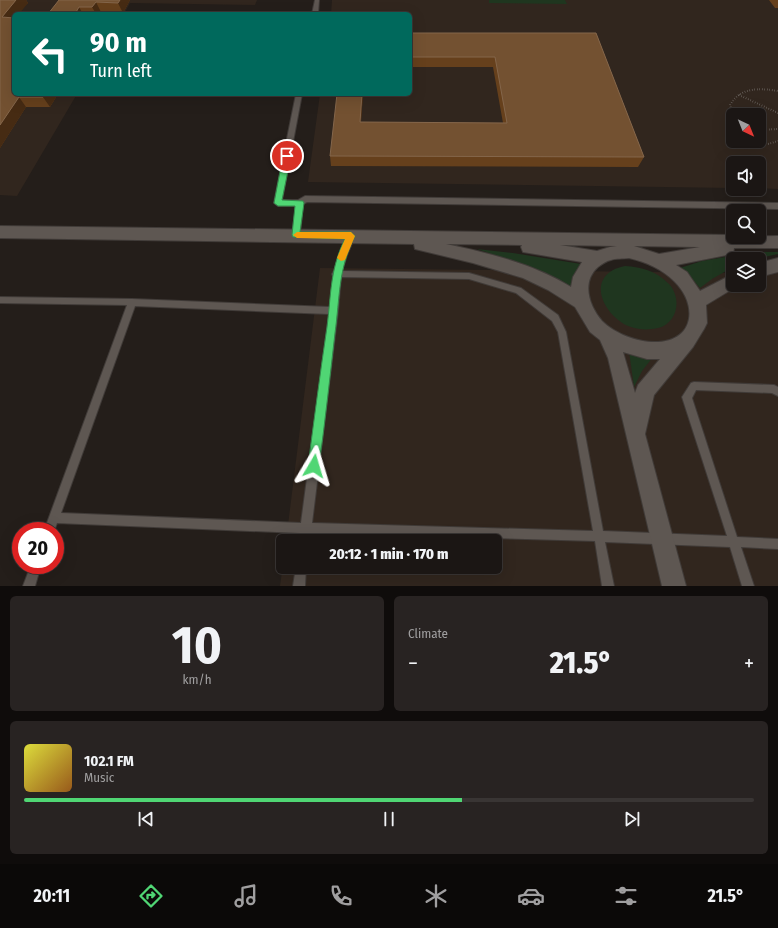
<!DOCTYPE html>
<html lang="en">
<head>
<meta charset="utf-8">
<style>
	body { margin:0; font-family:"Fira Sans Condensed",sans-serif; background:#282322; color:#f1f3f6; height:100vh; display:flex; flex-direction:column; font-size:15px; white-space:nowrap }
	* { box-sizing:border-box; margin:0 }
	p { font-size:13px; color:#a09fa0 }
	.icon { flex:none; width:22px; height:22px; fill:none; stroke:currentColor; stroke-width:2; stroke-linecap:round; stroke-linejoin:round }
	.map { position:relative; height:586px; overflow:hidden }
	.details { display:flex; flex-direction:column; gap:10px; padding:10px; background:#0f0c0b; flex:1 }
	.details>* { flex:none }
	.banner { position:absolute; left:12px; top:12px; width:400px; height:84px; border-radius:6px; box-shadow:0 4px 16px #0002,0 0 0 1px #393534; background:#00695c; color:#fff; overflow:hidden }
	.needle { width:26px; rotate:137deg }
	.tools { position:absolute; left:726px; top:108px; display:grid; gap:8px }
	.tools a { display:grid; place-items:center; width:40px; height:40px; border-radius:6px; background:#1b1614; box-shadow:0 4px 16px #0002,0 0 0 1px #393534; font-size:20px }
	.speed { position:absolute; left:12px; top:522px; display:flex; gap:8px; font-size:20px; font-weight:700; text-align:center }
	.speed>* { display:grid; place-content:center; width:52px; height:52px; border-radius:50%; background:#1b1614; box-shadow:0 4px 16px #0002,0 0 0 1px #393534; line-height:1 }
	.speed .limit { border:6px solid #d22; background:#fff; color:#111 }
	.pin { position:absolute; display:grid; place-items:center; width:34px; height:34px; color:#fff; margin:-17px; border:2px solid #fff; border-radius:50%; box-shadow:0 1px 4px #0007 }
	.me { position:absolute; width:44px; margin:-22px; rotate:7deg; stroke-linejoin:round; filter:drop-shadow(0 0 3px #0008) }
	.turn { display:flex; align-items:center; gap:14px; height:84px; padding:0 12px; font-size:18px }
	.turn .icon { width:52px; height:52px; stroke-width:2.5 }
	.turn b { display:block; font-size:28px; line-height:34px }
	.big { font-size:30px; font-weight:800; line-height:1.1 }
	.details .tile { flex:1; display:flex; flex-direction:column; justify-content:center; gap:6px; min-width:0; padding:0 14px; border-radius:6px; background:#282322 }
	.details .dial { align-items:center; gap:0 }
	.dial b { font-size:52px; line-height:1 }
	.song { display:flex; align-items:center; gap:12px }
	.cover { width:48px; height:48px; border-radius:6px; background:linear-gradient(135deg,hsl(60 70% 55%),hsl(30 70% 35%)) }
	.played { height:4px; border-radius:2px; background:linear-gradient(90deg,#50d674 60%,#393534 60%) }
	.keys { display:flex; justify-content:space-around; direction:ltr }
	.heat { display:flex; justify-content:space-between; align-items:center; font-size:22px; direction:ltr }
	.details .tiles { flex:1; display:grid; gap:10px; grid-template-columns:1fr 1fr }
	.tile:last-child { grid-column:span 2 }
	.trip { position:absolute; left:276px; top:534px; width:226px; height:40px; border-radius:6px; background:#1b1614; box-shadow:0 4px 16px #0002,0 0 0 1px #393534; font-weight:800; line-height:40px; text-align:center }
	.tabs { display:flex; height:64px; justify-content:space-around; align-items:center; background:#0b0908; color:#a09fa0 }
	.tabs .icon { width:28px; height:28px }
	.tabs .current { color:#50d674 }
	.tabs b { font-size:18px; color:#f1f3f6 }
	.map>svg:first-child { display:block }
</style>
</head>
<body>
<div class="map">
<svg width="778" height="586" viewBox="0 0 778 586">
	<rect width="100%" height="100%" fill="#241e1a"/>
	<path fill="#31261e" fill-rule="evenodd" d="M0,0h257l-2,5 -125,-2 -6,11h-110v80h63l-60,102 -17,-1z
		M332,0h446v189l-19,-1v-25h-26v25l-425,-6 12,-88h90v-80h-79zM733,115h26v26h-26z
		M320,268l413,5v12h26v-12h19v313h-498l3,-22v3h212v-26h-209z"/>
	<path fill="#1f361f" d="M489,0h76l2,4 -78,-1z
		M477,249l36,4 68,11 -7,26 -41,-22z
		M754,252h24v2l-23,5h-22v8l-21,12 -12,9 -11,-13 -9,-7 22,-7z
		M625,266c17,1 31,5 44,18 13,14 9,39 -11,44 -8,2 -19,2 -27,-1 -22,-7 -45,-42 -18,-57 3,-2 8,-3 12,-4z
		M629,351l24,6 -11,14 -8,16z"/>
	<g fill="none" stroke-linecap="round" stroke-linejoin="round">
		<g stroke="#403b38" stroke-width="2">
			<path id="service" d="M315,0h4l-1,14h-6z
				M296,94h6l-20,106h16l7,-4 473,7v6l-471,-7 -4,2 -3,31 -4,3 -4,-3 4,-29h-18l-4,-3z
				M351,233l4,3 -8,19 -5,16 127,2 52,15 37,27 8,17 37,199 124,5 -45,-139 9,-14 3,-1 80,3 4,2v9l-6,-3 -76,-3 -4,8 45,139 41,2v10l-37,-2 13,39h-12l-12,-39 -125,-5 9,44h-12l-7,-45 -285,-8 -1,8h-10l1,-8 -243,-10 -3,8h-10l83,-226 -127,-2v-6l132,2 198,8 3,-31 -1,-2 2,-3 5,-16 9,-21zM341,277l128,2 47,14 36,28 6,11 35,199 -281,-8 26,-212zM135,306l194,8 -28,209 -240,-10z
				M31,565h10l-6,21h-12z
				M296,567h10l-1,19h-12z"/>
		</g>
		<g stroke="#403b38" stroke-width="2">
			<path id="minor" d="M0,226l733,9v2l45,-1v12h-44l-1,6 -6,1 -51,10 11,7 13,19 33,-17v11h6l-33,20 1,18 -3,6 -11,18 -39,48 -9,39 41,152h-24l-54,-228 -8,-18 -10,-8 -15,-25 -27,-17 -25,-12 -50,-15 -58,-14 -1,-5 -414,-6zM446,244l76,1 -1,2 2,5 6,1 53,9 -9,15 -2,10c-37,-23 -82,-34 -125,-43zM560,245l57,1 -7,1 -13,4zM634,246l66,1 -41,7zM629,258c17,4 33,11 45,23 24,23 21,59 -16,61 -19,1 -43,-8 -56,-21 -13,-15 -21,-39 -4,-54 4,-3 8,-6 13,-7 5,-2 12,-1 18,-2zM623,352l24,7h13l-22,26 -3,8z
				M778,258v14l-19,5v-14z"/>
		</g>
		<path stroke="#7d7874" stroke-width="2" stroke-dasharray="0.5 2" stroke-linecap="butt" d="M739,95l39,18
			M733,117l-3,-12c10,-18 30,-17 48,-14
			M759,130l19,-1
			M759,140l9,4 10,-3"/>
		<use href="#service" fill="#5e5752" fill-rule="evenodd"/>
		<use href="#minor" fill="#5e5752" fill-rule="evenodd"/>
	</g>
	<path fill="#66401c" d="M0,0h26l2,3 -14,11v80h44l-8,13h-24l-26,41z
		M59,0h71l-7,13 -22,-1 -1,2h-52z
		M769,0h9v8h-3z
		M410,33h186l48,124 -6,10 -307,-1 -1,-10 33,-62 -2,28 142,1 -10,-56h-83z"/>
	<path fill="#462b13" d="M16,0h10l2,3 -9,11h-5v7l-12,-4z
		M120,0h10l-7,13 -5,-10z
		M96,2l5,10 -1,2h-4l-4,-7z
		M79,7l4,7h-8z
		M45,94h13l-8,13 -7,-10z
		M362,94h1l-3,38v-10z
		M19,97l7,10 -26,41v-23z"/>
	<path fill="#735131" stroke="#84664b" d="M0,0h16l-14,17 12,1v76h31l-2,3h-24l-19,28z
		M59,0h61l-2,3 -22,-1 -4,5h-13l-4,7h-27z
		M410,33h186l48,124 -314,-1 7,-62h25l-2,28 147,1 -12,-66h-85z"/>
	<path fill="#50d674" stroke="#348b4b" d="M287,153l4,3 -9,44 21,1 1,2 -4,29h51l4,4c-17,33 -15,61 -20,97 -5,44 -10,89 -16,133l-2,4 -3,2 -4,-2 -2,-4c6,-46 12,-92 19,-139 4,-31 3,-59 18,-88l-52,-2 -1,-2 3,-29h-17l-4,-3 9,-47z"/>
	<path fill="#f59e0b" d="M297,232h54l4,4 -10,24 -4,1 -4,-3 8,-19 -48,-1 -4,-3z"/>
</svg>
<div class="tools">
<a><svg class="needle" viewBox="-14 -14 28 28"><path d="M0-13l5 13h-10z" fill="#e53935"/><path d="M0 13l5-13h-10z" fill="#a09fa0"/></svg></a>
<a><svg class="icon" aria-label="sound" viewBox="0 0 24 24"><path d="M4 9h4l5-4v14l-5-4H4zM17 9q2 3 0 6"/></svg></a>
<a><svg class="icon" aria-label="search" viewBox="0 0 24 24"><circle cx="10" cy="10" r="6"/><path d="M15 15l6 6"/></svg></a>
<a><svg class="icon" aria-label="layers" viewBox="0 0 24 24"><path d="M12 4l9 5-9 5-9-5zM3 14l9 5 9-5"/></svg></a>
</div>
<div class="speed"><div class="limit">20</div></div>
<div class="pin" style="left:287px;top:156px;background:#d93025"><svg class="icon" aria-label="arrive" viewBox="0 0 24 24"><path d="M6 21V4h12l-3 4 3 4H6"/></svg></div>
<svg class="me" style="left:314px;top:466px" viewBox="-20 -20 40 40"><path d="M0-17L14 15 0 8-14 15z" fill="#50d674" stroke="#fff" stroke-width="4"/></svg>
<div class="trip">20:12 · 1 min · 170 m</div>
<div class="banner">
<div class="turn"><svg class="icon" aria-label="left" viewBox="0 0 24 24"><path d="M17 20v-9H6M10 6l-5 5 5 5"/></svg><div><b>90 m</b>Turn left</div></div>
</div>
</div>
<section class="details">
<div class="tiles">
<div class="tile dial"><b>10</b><p>km/h</p></div>
<div class="tile"><p>Climate</p>
<div class="heat"><a>−</a><b class="big">21.5°</b><a>+</a></div>
</div>
<div class="tile">
<div class="song"><i class="cover"></i><div><b>102.1 FM</b><p>Music</p></div></div>
<div class="played"></div>
<div class="keys"><svg class="icon" aria-label="previous" viewBox="0 0 24 24"><path d="M18 5L8 12l10 7zM5 5v14"/></svg><svg class="icon" aria-label="pause" viewBox="0 0 24 24"><path d="M8 5v14M16 5v14"/></svg><svg class="icon" aria-label="next" viewBox="0 0 24 24"><path d="M6 5l10 7-10 7zM19 5v14"/></svg></div>
</div>
</div>
</section>
<nav class="tabs">
<b>20:11</b>
<svg class="icon current" aria-label="directions" viewBox="0 0 24 24"><path d="M12 3l9 9-9 9-9-9zM9 14v-3h6M13 9l2 2-2 2"/></svg>
<svg class="icon" aria-label="music" viewBox="0 0 24 24"><path d="M9 18V5l10-2v13"/><circle cx="6" cy="18" r="3"/><circle cx="16" cy="16" r="3"/></svg>
<svg class="icon" aria-label="phone" viewBox="0 0 24 24"><path d="M5 4h4l2 5-3 2q2 4 5 5l2-3 5 2v4C11 20 4 13 5 4z"/></svg>
<svg class="icon" aria-label="climate" viewBox="0 0 24 24"><path d="M12 3v18M4 7l16 10M4 17L20 7"/></svg>
<svg class="icon" aria-label="car" viewBox="0 0 24 24"><path d="M5 17H2v-5l4-1 3-4h7l3 4 3 1v5h-3M9 17h6M6 11h13"/><circle cx="7" cy="17" r="2"/><circle cx="17" cy="17" r="2"/></svg>
<svg class="icon" aria-label="filters" viewBox="0 0 24 24"><path d="M4 7h16M4 17h16"/><circle cx="9" cy="7" r="2"/><circle cx="15" cy="17" r="2"/></svg>
<b>21.5°</b>
</nav>
</body>
</html>
